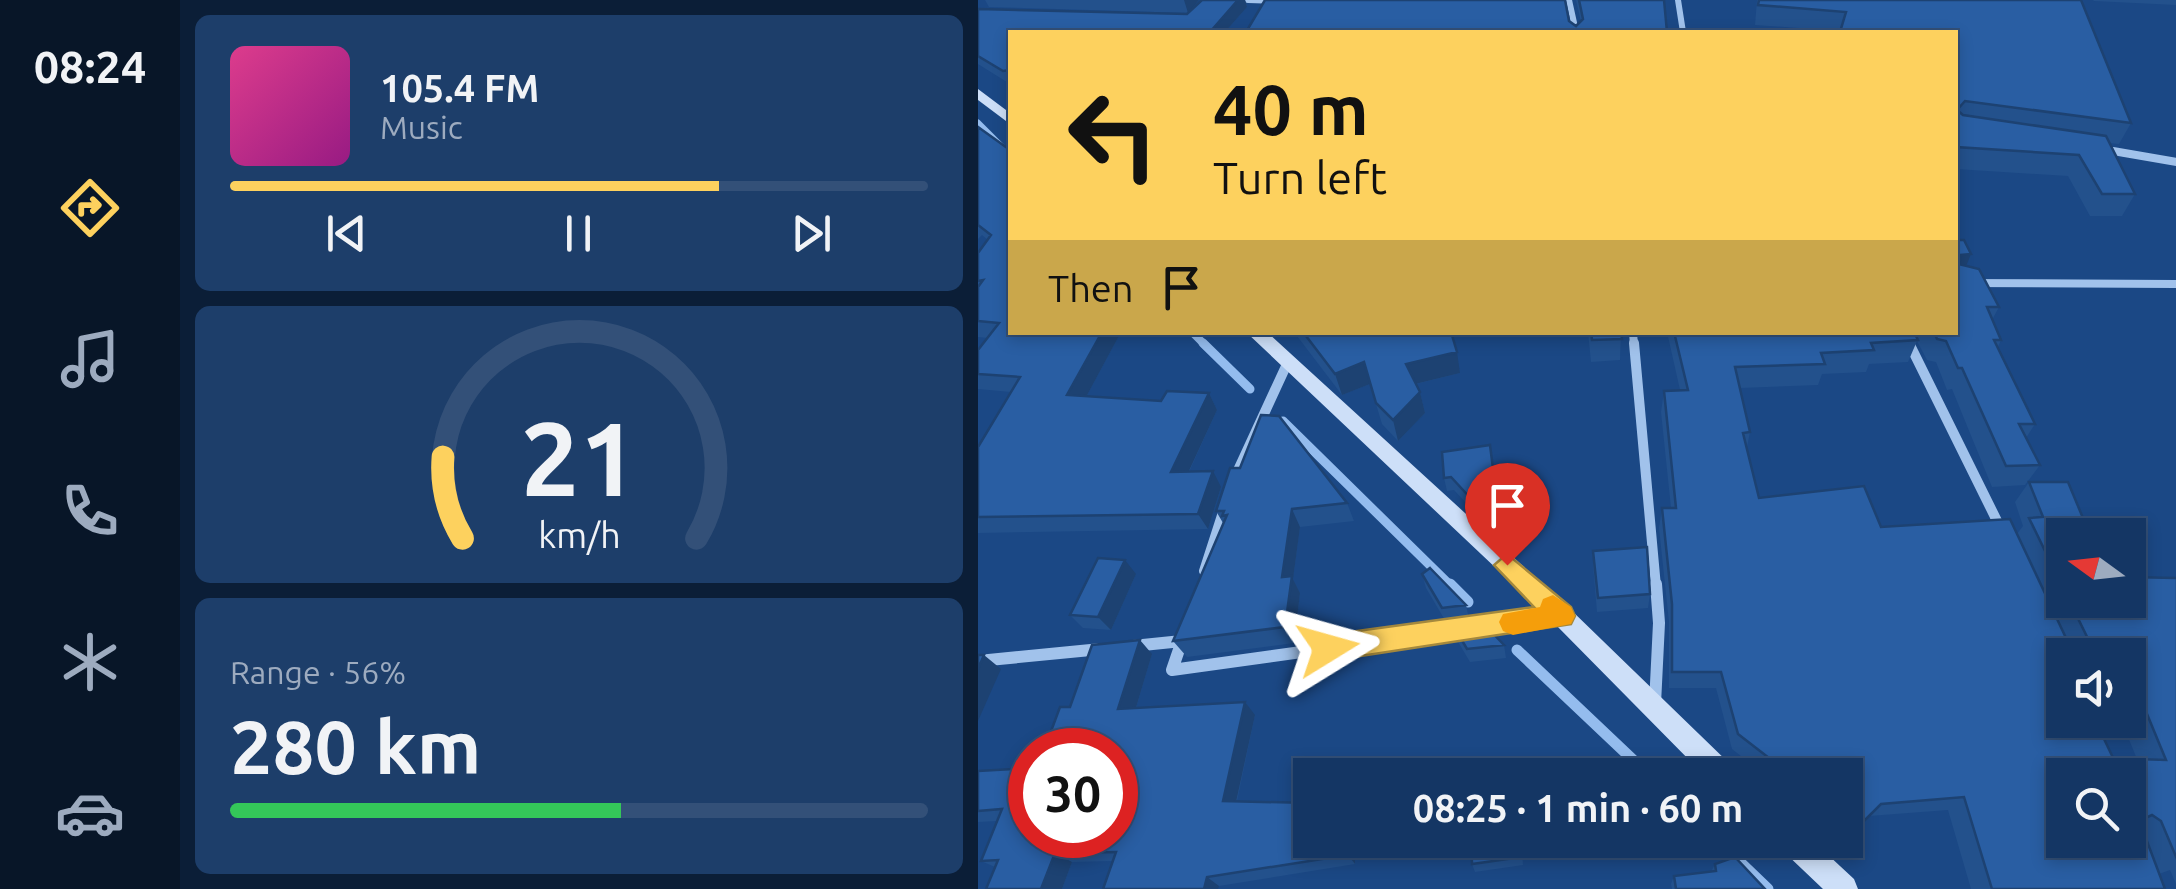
<!DOCTYPE html>
<html lang="en">
<head>
<meta charset="utf-8">
<style>
	body { margin:0; font-family:Ubuntu,sans-serif; background:#1d3e6a; color:#f1f3f6; height:100vh; display:flex; flex-direction:column; font-size:38px; white-space:nowrap }
	* { box-sizing:border-box; margin:0 }
	p { font-size:32px; color:#9dabbf }
	.icon { flex:none; width:55px; height:55px; fill:none; stroke:currentColor; stroke-width:2; stroke-linecap:round; stroke-linejoin:round }
	.map { position:relative; flex:1; overflow:hidden }
	.panel { display:flex; flex-direction:column; gap:15px; padding:15px; background:#0b1e37; width:798px }
	.panel>* { flex:none }
	.top-card { position:absolute; left:30px; top:30px; width:950px; height:305px; border-radius:0px; box-shadow:0 5px 15px #0003,0 0 0 2px #335078; background:#fdd15e; color:#111; overflow:hidden }
	.needle { width:65px; rotate:285deg }
	.controls { position:absolute; left:1068px; top:518px; display:grid; gap:20px }
	.controls a { display:grid; place-items:center; width:100px; height:100px; border-radius:0px; background:#143664; box-shadow:0 5px 15px #0003,0 0 0 2px #335078; font-size:50px }
	.speed { position:absolute; left:30px; top:728px; display:flex; gap:20px; font-size:50px; font-weight:700; text-align:center }
	.speed>* { display:grid; place-content:center; width:130px; height:130px; border-radius:50%; background:#143664; box-shadow:0 5px 15px #0003,0 0 0 2px #335078; line-height:1 }
	.speed .limit { border:15px solid #d22; background:#fff; color:#111 }
	.pin { position:absolute; display:grid; place-items:center; width:85px; height:85px; color:#fff; margin:-102px -42px; border-radius:50% 50% 50% 0; rotate:-45deg; box-shadow:0 0 10px #0007 }
	.pin .icon { rotate:45deg }
	.me { position:absolute; width:110px; margin:-55px; rotate:82deg; stroke-linejoin:round; filter:drop-shadow(0 0 8px #0008) }
	.turn { display:flex; align-items:center; gap:35px; height:210px; padding:0 40px; font-size:45px }
	.turn .icon { width:130px; height:130px; stroke-width:2.5 }
	.turn b { display:block; font-size:70px; line-height:85px }
	.then { display:flex; align-items:center; height:95px; padding:0 40px; background:#0003; gap:20px; font-size:38px }
	.big { font-size:75px; font-weight:700; line-height:1.1 }
	.panel .card { flex:1; display:flex; flex-direction:column; justify-content:center; gap:15px; min-width:0; padding:0 35px; border-radius:15px; background:#1d3e6a }
	.panel .dial { align-items:center; gap:0 }
	.dial svg { height:260px; overflow:visible; fill:none; stroke:#335078; stroke-width:7; stroke-linecap:round; text-anchor:middle }
	.dial text { fill:#f1f3f6; stroke:none }
	.song { display:flex; align-items:center; gap:30px }
	.cover { width:120px; height:120px; border-radius:15px; background:linear-gradient(135deg,hsl(330 70% 55%),hsl(310 70% 35%)) }
	.played { height:10px; border-radius:5px; background:linear-gradient(90deg,#fdd15e 70%,#335078 70%) }
	.keys { display:flex; justify-content:space-around; direction:ltr }
	.charge { height:15px; border-radius:8px; background:linear-gradient(90deg,#34c759 56%,#335078 0) }
	.trip { position:absolute; left:315px; top:758px; width:570px; height:100px; border-radius:0px; background:#143664; box-shadow:0 5px 15px #0003,0 0 0 2px #335078; font-weight:700; line-height:100px; text-align:center }
	main { display:flex; flex:1; min-height:0 }
	.tabs { display:flex; flex-direction:column; width:180px; justify-content:space-around; align-items:center; background:#081628; color:#9dabbf }
	.tabs .icon { width:70px; height:70px }
	.tabs .on { color:#fdd15e }
	.tabs b { font-size:45px; color:#f1f3f6 }
	.map>svg:first-child { display:block }
</style>
</head>
<body>
<main>
<nav class="tabs">
<b>08:24</b>
<svg class="icon on" aria-label="directions" viewBox="0 0 24 24"><path d="M12 3l9 9-9 9-9-9zM9 14v-3h6M13 9l2 2-2 2"/></svg>
<svg class="icon" aria-label="music" viewBox="0 0 24 24"><path d="M9 18V5l10-2v13"/><circle cx="6" cy="18" r="3"/><circle cx="16" cy="16" r="3"/></svg>
<svg class="icon" aria-label="phone" viewBox="0 0 24 24"><path d="M5 4h4l2 5-3 2q2 4 5 5l2-3 5 2v4C11 20 4 13 5 4z"/></svg>
<svg class="icon" aria-label="climate" viewBox="0 0 24 24"><path d="M12 3v18M4 7l16 10M4 17L20 7"/></svg>
<svg class="icon" aria-label="car" viewBox="0 0 24 24"><path d="M5 17H2v-5l4-1 3-4h7l3 4 3 1v5h-3M9 17h6M6 11h13"/><circle cx="7" cy="17" r="2"/><circle cx="17" cy="17" r="2"/></svg>
</nav>
<section class="panel">
<div class="card">
<div class="song"><i class="cover"></i><div><b>105.4 FM</b><p>Music</p></div></div>
<div class="played"></div>
<div class="keys"><svg class="icon" aria-label="previous" viewBox="0 0 24 24"><path d="M18 5L8 12l10 7zM5 5v14"/></svg><svg class="icon" aria-label="pause" viewBox="0 0 24 24"><path d="M8 5v14M16 5v14"/></svg><svg class="icon" aria-label="next" viewBox="0 0 24 24"><path d="M6 5l10 7-10 7zM19 5v14"/></svg></div>
</div>
<div class="card dial"><svg viewBox="0 0 100 80">
<path d="M14 69A42 42 0 1 1 86 69"/>
<path d="M14 69A42 42 0 0 1 8 44" stroke="#fdd15e"/>
<text x="50" y="56" font-size="32" font-weight="700">21</text>
<text x="50" y="72" font-size="11">km/h</text>
</svg></div>
<div class="card"><p>Range · 56%</p><b class="big">280 km</b><div class="charge"></div></div>
</section>
<div class="map">
<svg width="1199" height="889" viewBox="0 0 1199 889">
	<rect width="100%" height="100%" fill="#1b4885"/>
	<g fill="none" stroke-linecap="round" stroke-linejoin="round">
		<path stroke="#94bcee" stroke-width="5" d="M0,122l32,32"/>
		<path stroke="#94bcee" stroke-width="8" d="M29,151l3,3
			M214,332l14,14"/>
		<path stroke="#94bcee" stroke-width="9" d="M225,343l47,46
			M305,421l169,166"/>
		<path stroke="#94bcee" stroke-width="11" d="M472,584l18,18
			M539,650l132,125
			M739,840l51,49"/>
		<path stroke="#a1c2eb" stroke-width="6" d="M270,0l28,1
			M591,0l7,32
			M700,0l5,32
			M1122,149l28,5"/>
		<path stroke="#a1c2eb" stroke-width="8" d="M1135,151l64,11
			M978,283l221,1
			M655,332l1,14
			M926,332l7,14"/>
		<path stroke="#a1c2eb" stroke-width="10" d="M656,343l22,244
			M931,343l92,186
			M255,481l54,-117
			M226,571l21,-65"/>
		<path stroke="#a1c2eb" stroke-width="12" d="M206,635l-12,35 388,-54
			M155,646l49,-5
			M0,661l123,-12
			M677,704l4,-81 -3,-39"/>
		<path fill="#cddff8" fill-rule="evenodd" d="M0,89l32,24v11l-32,-24z
			M268,332h21l303,277 162,157 4,9h-32l-150,-152z
			M800,840h34l42,39 4,10h-35l-41,-39z"/>
	</g>
	<path fill="#23518c" fill-rule="evenodd" d="M7,0h214l-11,13 -199,-6z
		M224,0h43l2,7 -22,25h-215v52l-32,-20v-55l209,5z
		M598,0h88l3,32h-421l323,-11 7,5 5,-4z
		M779,0h324l50,123 -12,21 -10,-1 26,51 -13,22h-32l-22,-40 -112,-7v-137l-116,-1 -85,-6z
		M1115,0h84v5l-83,-4z
		M0,127l32,205h111l-35,65 75,4 48,-8 8,17 -28,62 32,15 -13,42 -230,4v-86l33,-55 -33,-3v-39l10,-12 -10,-1v-56l10,-41 -6,-5 -4,4z
		M988,266l33,41 -7,13 9,20 -3,7 37,77 -9,14 14,27 -15,20 -33,2 -40,-98 -5,1 -11,-28 -9,-2 -10,-19 -9,21 -39,2 -3,8 -44,2 -4,11 -78,3 10,44 -3,15 12,51 122,29 136,7 6,-8 -8,-24 14,-20 34,53v65h65l49,-22v308l-7,-16 -11,4 6,15h-194l-23,-79 -79,6 -23,23v-64h-81l-33,-26 -16,-61h-47v-66l-10,-94 3,-20h9l-10,-96 3,-21 16,-1 -13,-58h289zM1085,655h65v65h-7l16,39 -14,9 -7,-4z
		M316,332h157l9,41 -44,11 4,8 5,21 -27,28 -16,-17 -12,-40 -28,11z
		M610,332h33l-1,28 -29,2z
		M512,445l7,60 -19,11 -24,-26 -7,1 -3,-13z
		M369,503l7,18 -54,6 -7,52 7,14 -6,50 -107,14 -14,-16 50,-118 -7,-12z
		M615,551l57,43 -2,14 -51,4 -4,-47z
		M158,574l-25,56 -28,-2 -13,-13z
		M444,574l44,31 3,14 -23,3 -20,-34z
		M476,627l50,18 2,13 -36,4 -13,-22z
		M174,654l-16,54 119,7 -18,86 73,39h45v24l-136,22 -106,-25 -41,1 -10,27h-76l9,-22 -14,-6 16,-40 -19,1v-51l52,64 40,-128z
		M543,840l2,25 -48,7 -3,-8z
		M737,864l50,25h-93l-1,-5 3,-8 37,-4z"/>
	<path fill="#1d4272" d="M206,0h15l-11,13z
		M260,0h7l2,7 -22,25h-15z
		M993,254l-9,22h-6l5,-21z
		M124,332h19l-43,80 -11,-17z
		M479,352l3,21 -49,12 -5,-21z
		M386,362l6,22 -28,11 -7,-21z
		M442,392l5,21 -27,28 -5,-21z
		M231,393l8,17 -36,78 -10,-16z
		M235,471l8,16 -13,42 -10,-15z
		M518,492l1,13 -19,11 -3,-13z
		M314,509l8,18 -7,52 7,14 -6,50 -9,-16 -3,-50z
		M147,560l11,14 -25,56 -13,-13z
		M162,640l12,14 -20,67 -14,-12z
		M6,655l17,14 -23,52v-52z
		M267,702l10,13 -21,96 -11,-10z
		M370,840h7v24l-7,-9z
		M77,853l17,9 -10,27h-21z
		M229,877l12,9 -1,3h-14z"/>
	<path fill="#295ea3" stroke="#1d4272" stroke-width="2.5" fill-rule="evenodd" d="M224,0h36l-28,32h-200v38l-7,1 -25,-15v-47l209,5z
		M287,0h300l4,21 7,5 7,-7 -4,-19h85l3,32h6h-427z
		M781,0h322l50,123 -166,-22 -8,9 6,5 143,21 29,58h-33l-23,-39 -123,-8v-115h-116l6,-20 -88,-7z
		M0,127l32,23v182h92l-35,63 94,6 6,-10 42,2 -38,79 42,-1 -15,43 -220,3v-70l42,-70 -42,-3v-24l21,-27 -21,-2v-34l5,-7 -5,1v-28l13,-18 -13,-10z
		M978,240h8l7,14 -10,1 -2,9 20,5 20,38h-12l14,33h-7l41,84h-16l21,41 -34,1 -44,-98h-4l-12,-27 -9,-2 -3,-7h22z
		M325,332h148l6,20 -51,12 14,28 -27,28 -17,-17 -12,-41 -29,12z
		M613,332h30l1,7 -30,1z
		M696,332h240l4,8 -47,3 3,7 -53,3 4,11 -90,3 15,65 -7,1 16,65 105,-12 17,41 129,-8 64,136h-11v65h32l21,44 12,7 8,-12 30,1 -38,-92v-13h-5l-1,-2 -33,2 2,-10 -22,-45h59v-23l49,1v281l-16,-38 -9,-6 -9,4 -1,9 23,61h-173l-28,-92 -83,7 -23,23 -12,-10v-42h-55l-53,-41 -17,-62h-49v-68l-10,-96h14l-12,-117 24,-1zM1085,775h65v65h-65z
		M283,415l18,1 68,87 -55,6 -10,68 10,-1 -7,51 -112,14 54,-126 -5,1 2,-5h-8l14,-43h10z
		M512,445l6,47 -21,11 -24,-26 -7,1 -2,-26z
		M1051,482h39l22,53h-27v53l-34,-70 14,-1z
		M669,547l3,47 -52,4 -5,-47z
		M120,558l27,2 -27,57 -28,-2z
		M452,568l36,37 -24,3 -20,-34z
		M505,623l21,22 -37,4 -13,-22z
		M162,640l-22,69 127,-7 -22,99 87,2v37h38v15l-141,22 -3,12h-101l13,-37 -61,1 -14,36h-55l12,-29 -17,1 21,-52 -24,2v-40l52,-3v67h86v-85h-72l16,-43h10l22,-62z
		M0,655h6l-6,14z
		M493,840h49l2,17 -50,7z
		M757,857l30,32h-89l-2,-13 42,-5 -1,-7z"/>
	<path fill="#fdd15e" stroke="#a4883d" stroke-width="2.5" d="M529,554l64,53 4,9 -4,8 -243,37 -10,-4 -4,-9 4,-9 10,-4 206,-28 -40,-42z"/>
	<path fill="#f59e0b" d="M575,595l18,12 4,9 -4,8 -58,11 -10,-4 -4,-9 4,-8 37,-7 3,-8z"/>
</svg>
<div class="controls">
<a><svg class="needle" viewBox="-14 -14 28 28"><path d="M0-13l5 13h-10z" fill="#e53935"/><path d="M0 13l5-13h-10z" fill="#9dabbf"/></svg></a>
<a><svg class="icon" aria-label="sound" viewBox="0 0 24 24"><path d="M4 9h4l5-4v14l-5-4H4zM17 9q2 3 0 6"/></svg></a>
<a><svg class="icon" aria-label="search" viewBox="0 0 24 24"><circle cx="10" cy="10" r="6"/><path d="M15 15l6 6"/></svg></a>
</div>
<div class="speed"><div class="limit">30</div></div>
<div class="pin" style="left:529px;top:565px;background:#d93025"><svg class="icon" aria-label="arrive" viewBox="0 0 24 24"><path d="M6 21V4h12l-3 4 3 4H6"/></svg></div>
<svg class="me" style="left:350px;top:648px" viewBox="-20 -20 40 40"><path d="M0-17L14 15 0 8-14 15z" fill="#fdd15e" stroke="#fff" stroke-width="4"/></svg>
<div class="trip">08:25 · 1 min · 60 m</div>
<div class="top-card">
<div class="turn"><svg class="icon" aria-label="left" viewBox="0 0 24 24"><path d="M17 20v-9H6M10 6l-5 5 5 5"/></svg><div><b>40 m</b>Turn left</div></div>
<div class="then">Then<svg class="icon" aria-label="arrive" viewBox="0 0 24 24"><path d="M6 21V4h12l-3 4 3 4H6"/></svg></div>
</div>
</div>
</main>
</body>
</html>
